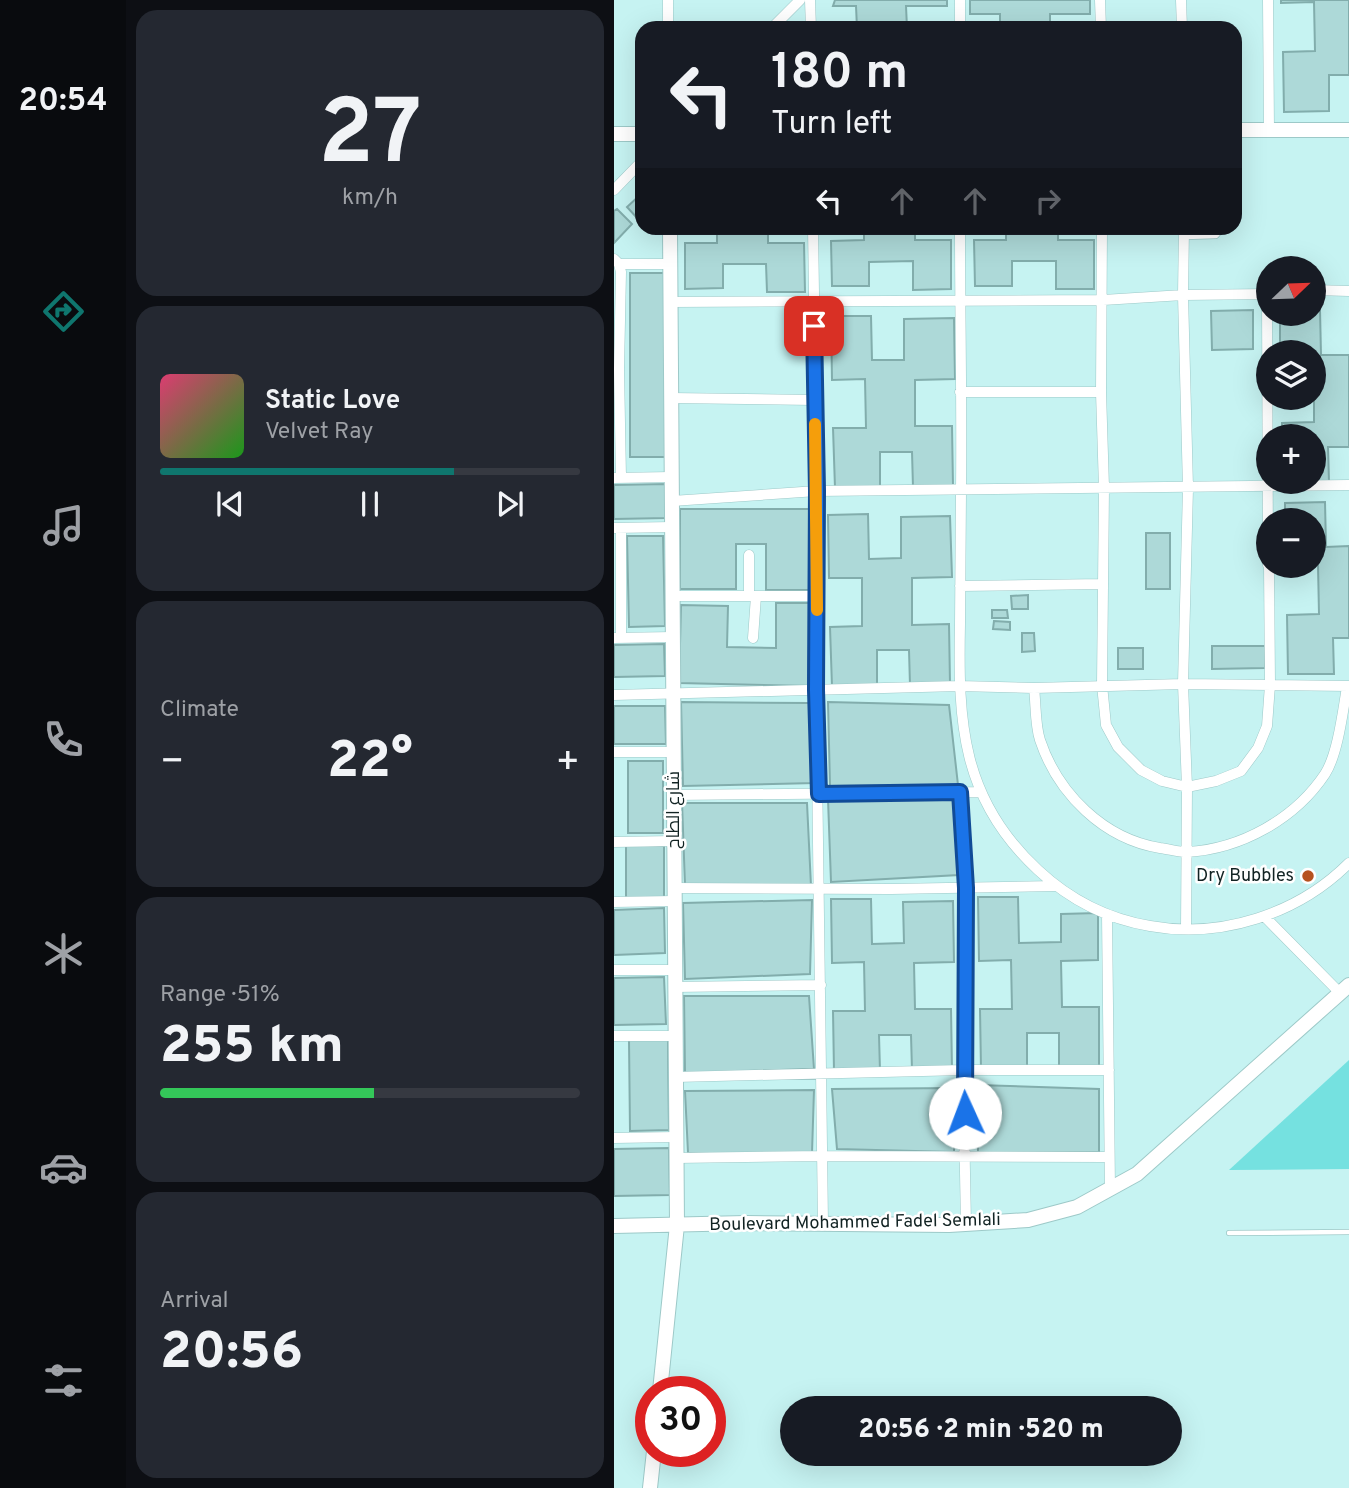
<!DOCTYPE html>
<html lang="en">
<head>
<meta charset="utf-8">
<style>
	body { margin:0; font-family:Overpass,Cairo,sans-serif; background:#242831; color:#f1f3f6; height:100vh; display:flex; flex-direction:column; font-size:26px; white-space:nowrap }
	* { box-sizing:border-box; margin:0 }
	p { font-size:23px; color:#9ea1a6 }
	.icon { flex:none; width:38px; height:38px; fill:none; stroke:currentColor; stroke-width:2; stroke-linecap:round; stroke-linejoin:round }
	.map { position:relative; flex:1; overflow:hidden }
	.details { display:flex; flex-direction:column; gap:10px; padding:10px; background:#0d0f14; width:488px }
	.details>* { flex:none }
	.top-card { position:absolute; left:21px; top:21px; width:607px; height:214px; border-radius:21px; box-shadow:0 7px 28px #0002; background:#171b24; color:#f1f3f6; overflow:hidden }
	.needle { width:46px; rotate:67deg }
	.fabs { position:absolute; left:642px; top:256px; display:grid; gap:14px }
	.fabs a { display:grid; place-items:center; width:70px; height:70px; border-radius:50%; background:#171b24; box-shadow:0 7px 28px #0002; font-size:35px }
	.speed { position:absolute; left:21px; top:1376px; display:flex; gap:14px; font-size:35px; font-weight:700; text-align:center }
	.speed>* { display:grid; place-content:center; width:91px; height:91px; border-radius:50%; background:#171b24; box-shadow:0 7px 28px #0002; line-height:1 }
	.speed .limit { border:10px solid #d22; background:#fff; color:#111 }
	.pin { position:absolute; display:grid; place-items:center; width:60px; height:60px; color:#fff; margin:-30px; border-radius:14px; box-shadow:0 4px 10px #0006 }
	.me { position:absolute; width:77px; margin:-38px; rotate:358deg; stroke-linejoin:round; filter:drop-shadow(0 0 5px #0008) }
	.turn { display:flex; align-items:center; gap:24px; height:147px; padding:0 21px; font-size:32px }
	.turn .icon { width:91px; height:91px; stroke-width:2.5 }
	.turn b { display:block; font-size:49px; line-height:60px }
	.lanes { display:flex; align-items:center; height:66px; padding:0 21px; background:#0003; justify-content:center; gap:35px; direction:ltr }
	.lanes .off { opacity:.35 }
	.big { font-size:52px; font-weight:800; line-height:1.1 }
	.details .widget { flex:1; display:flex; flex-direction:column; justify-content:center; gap:10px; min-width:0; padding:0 24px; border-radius:21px; background:#242831 }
	.details .dial { align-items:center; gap:0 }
	.dial b { font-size:91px; line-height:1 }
	.song { display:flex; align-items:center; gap:21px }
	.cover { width:84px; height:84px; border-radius:10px; background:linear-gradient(135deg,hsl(340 70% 55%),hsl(120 70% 35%)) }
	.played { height:7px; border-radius:4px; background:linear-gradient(90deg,#0f766e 70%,#363941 70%) }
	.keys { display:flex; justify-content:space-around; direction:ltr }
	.heat { display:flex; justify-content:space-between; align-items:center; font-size:38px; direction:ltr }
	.charge { height:10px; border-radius:5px; background:linear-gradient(90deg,#34c759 51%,#363941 0) }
	.trip { position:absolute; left:166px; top:1396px; width:402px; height:70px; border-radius:35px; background:#171b24; box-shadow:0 7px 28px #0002; font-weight:800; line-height:70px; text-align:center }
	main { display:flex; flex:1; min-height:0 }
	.tab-bar { display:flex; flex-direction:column; width:126px; justify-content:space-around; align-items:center; background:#090b0e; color:#9ea1a6 }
	.tab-bar .icon { width:49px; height:49px }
	.tab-bar .active { color:#0f766e }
	.tab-bar b { font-size:32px; color:#f1f3f6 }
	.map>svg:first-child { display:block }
</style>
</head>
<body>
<main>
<nav class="tab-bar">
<b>20:54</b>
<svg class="icon active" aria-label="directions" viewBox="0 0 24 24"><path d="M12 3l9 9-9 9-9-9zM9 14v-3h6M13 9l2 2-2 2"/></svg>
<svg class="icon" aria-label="music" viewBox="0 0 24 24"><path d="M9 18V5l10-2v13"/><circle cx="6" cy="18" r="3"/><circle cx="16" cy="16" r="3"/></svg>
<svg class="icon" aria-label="phone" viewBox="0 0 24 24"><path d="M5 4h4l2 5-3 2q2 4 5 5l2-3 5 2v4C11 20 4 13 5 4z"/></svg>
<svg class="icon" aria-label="climate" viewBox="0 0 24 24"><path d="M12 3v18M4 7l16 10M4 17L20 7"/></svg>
<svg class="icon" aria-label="car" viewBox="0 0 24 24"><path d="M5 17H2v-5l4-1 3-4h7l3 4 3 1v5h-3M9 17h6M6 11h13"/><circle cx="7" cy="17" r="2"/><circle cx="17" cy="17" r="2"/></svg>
<svg class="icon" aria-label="filters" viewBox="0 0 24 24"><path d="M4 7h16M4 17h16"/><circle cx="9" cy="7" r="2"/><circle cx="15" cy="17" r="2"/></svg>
</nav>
<section class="details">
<div class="widget dial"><b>27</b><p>km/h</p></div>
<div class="widget">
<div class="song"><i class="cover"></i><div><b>Static Love</b><p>Velvet Ray</p></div></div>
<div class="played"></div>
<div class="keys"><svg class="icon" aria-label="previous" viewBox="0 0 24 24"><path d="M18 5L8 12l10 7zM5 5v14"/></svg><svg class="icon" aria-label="pause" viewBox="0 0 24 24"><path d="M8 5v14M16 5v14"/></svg><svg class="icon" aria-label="next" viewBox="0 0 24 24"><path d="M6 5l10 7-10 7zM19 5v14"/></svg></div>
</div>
<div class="widget"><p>Climate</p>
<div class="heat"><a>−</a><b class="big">22°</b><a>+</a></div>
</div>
<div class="widget"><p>Range · 51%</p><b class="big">255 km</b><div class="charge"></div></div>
<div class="widget"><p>Arrival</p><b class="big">20:56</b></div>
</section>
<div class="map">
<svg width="735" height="1488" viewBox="0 0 735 1488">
	<rect width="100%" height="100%" fill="#c6f3f2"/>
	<path fill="#75e1e0" d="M735,1060v109l-120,1z"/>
	<path fill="#add9d8" stroke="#82adac" stroke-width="2" d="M221,0h112v6h-41l1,22h-50l-1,-22h-23z
		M356,0h120v14h-40v14h-50v-14h-30z
		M667,0h68v75h-20v36l-45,1 -1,-60 32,-1 -1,-49 -33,1z
		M25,196l3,3v16l-4,4 -11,-12z
		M3,209l15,15 -18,19v-32z
		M103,228h51v15h36l1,49h-38l-1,-28h-43v24l-38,1v-46h32z
		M250,228h51v12h36v49l-38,1v-29l-44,1v24h-37l-1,-45 33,-1z
		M392,228h52v12h36v49h-38v-28h-44v25h-37l-1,-46h32z
		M16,273h35l1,184h-36z
		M639,310v39l-41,1 -1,-39z
		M706,310l1,45h28v92h-21l1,35 -15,-1v-45h-32v-13l32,-1v-70h-34v-39h34v-2z
		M217,316h40l1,44h32v-41l50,-1 1,61 -40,1v46h37l1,60 -40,1 -1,-35h-32v35l-45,1 -2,-60h33l-1,-49 -33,1z
		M53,484l1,34 -54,1v-34z
		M711,502l1,45 23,-1v92h-16l1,36h-46l-1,-59 32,-1 -1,-49 -32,1 28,-1v-45h-29v-17z
		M66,509h129l1,81h-44v-46h-30v45h-56z
		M254,514l1,45 32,-1v-41l49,-1 2,61 -40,1v47l37,-1 1,60 -40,1 -1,-35h-32v36l-45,1 -2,-60 32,-1v-48h-33l-1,-63z
		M532,533h24v56h-24z
		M13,536h36l2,90 -36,1z
		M414,595v14h-16l-1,-13z
		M162,603h34l-2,83 -129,-3 2,-78 47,1 -1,41 49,1z
		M378,610h15l1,8h-16z
		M380,621l16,1v8l-17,-1z
		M408,633h12l1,18 -13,1z
		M50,644l1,32 -51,1v-32z
		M598,646h53v22l-53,1z
		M504,648h25v21h-25z
		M67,702l128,1 6,80 -132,3z
		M214,702l121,3 9,80 -128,1z
		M0,706h51l1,38h-52z
		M14,761h35v72h-35z
		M214,799l128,1 3,75 -128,7z
		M68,803h125l4,83 -126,-1z
		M12,846h38v52h-38z
		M364,897h40l1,46 42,-1v-28l37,-1v47l-37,1 1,46h37v60l-40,1v-35h-32v36h-46l-1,-60h32l-1,-49 -32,1z
		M217,899h40l1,45 32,-1 -1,-41 50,-1 1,61 -40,1 1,46h36l1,60 -40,1 -1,-35h-32l1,36h-46l-1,-60h32l-1,-49 -32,1z
		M198,900l-2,74 -125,5 -2,-76z
		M50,908l1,45 -51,2v-45z
		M50,977l2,47 -52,1v-47z
		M70,996h125l5,73 -129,4z
		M15,1040h39l1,90 -39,1z
		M363,1085l122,4v63l-121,1z
		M341,1088l-1,64 -117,-3 -5,-60z
		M200,1090l-2,63h-124l-3,-62z
		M55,1148l1,47 -56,1v-47z"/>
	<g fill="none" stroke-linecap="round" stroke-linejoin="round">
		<g stroke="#9dc9c8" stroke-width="6">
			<path id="lane" d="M571,237l31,-1 7,-8
				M615,1233l120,-1"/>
		</g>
		<g stroke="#9dc9c8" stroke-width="11">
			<path id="street" d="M54,0v28
				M196,0l1,28
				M346,0v28
				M486,0l1,28
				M567,0l1,28
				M654,0l1,130
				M158,28l28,-28
				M0,190l28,-29
				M199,228l4,263 -1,198 7,535
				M346,228c0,88 2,176 1,264 0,44 -1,88 -1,132 -2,98 1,175 78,246 31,29 70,49 112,56 71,13 148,-12 199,-63
				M488,228l-1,164 3,96 -2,197 4,40 12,22 23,23 21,11 25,6 29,-6 25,-10 17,-23 9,-22 3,-41 -1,-120
				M570,228l-1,67 5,193 -5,196 4,103 -1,142
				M0,259l5,5 2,8 -2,97 2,109
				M5,264h51
				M700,290l35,1
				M653,294l1,271
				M56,302l433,-2 80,-5 85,-1
				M346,392h141
				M57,398l143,2
				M0,478l57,-1
				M58,501l145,-10 532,-6
				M0,528l58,-1
				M7,528v110
				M346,586l143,-2
				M58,596h145
				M135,596v-41
				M0,638l59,-1
				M139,638l3,-42
				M420,688c2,16 1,37 6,52 18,54 64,99 120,108 9,1 18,4 27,4 54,-3 108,-33 138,-78 13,-20 18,-64 22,-87
				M0,695l345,-9 75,2 149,-4 166,2
				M0,752h59
				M346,792l6,96 -3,182 3,154
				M60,795l306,-3
				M0,842l60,-1
				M60,888l217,1 164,-3
				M0,902l60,-1
				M493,914l3,276
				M651,917l75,76
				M0,970h61
				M61,987l146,-2
				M0,1036h61
				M62,1077l287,-7h146
				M0,1138l62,-1
				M62,1158l147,-2 286,1"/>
		</g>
		<g stroke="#9dc9c8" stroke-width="16">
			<path id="secondary" d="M621,130h114
				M0,134h28
				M0,1226l132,-3 203,2 79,-5 49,-13 60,-33 212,-189
				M46,1391l17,-166 -7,-997
				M36,1488l4,-37"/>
		</g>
		<use href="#lane" stroke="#fff" stroke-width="4.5"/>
		<use href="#street" stroke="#fff" stroke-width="10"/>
		<use href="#secondary" stroke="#fff" stroke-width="14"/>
	</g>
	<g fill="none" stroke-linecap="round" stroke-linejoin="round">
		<g stroke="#114b97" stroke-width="18">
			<path id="route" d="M200,326l3,165 -1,199 3,104 141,-2 6,96 -1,225"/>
		</g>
		<use href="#route" stroke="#1a73e8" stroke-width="12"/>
		<path stroke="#f59e0b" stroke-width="12" d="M201,424l2,186"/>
	</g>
	<circle fill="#b6521e" stroke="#fff" stroke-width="2.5" cx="694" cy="876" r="7"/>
	<g text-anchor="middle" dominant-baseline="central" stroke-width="5" stroke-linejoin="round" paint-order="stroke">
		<g font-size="18" fill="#122323" stroke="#fff">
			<text transform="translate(60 810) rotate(-90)">شارع الطاح</text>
			<text transform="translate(241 1223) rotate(-1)">Boulevard Mohammed Fadel Semlali</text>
		</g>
		<g font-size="18" fill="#122323" stroke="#fff" text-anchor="end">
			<text x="680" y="876">Dry Bubbles</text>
		</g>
	</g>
</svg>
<div class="fabs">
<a><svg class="needle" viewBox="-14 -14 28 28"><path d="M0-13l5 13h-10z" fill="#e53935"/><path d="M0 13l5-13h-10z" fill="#9ea1a6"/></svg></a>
<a><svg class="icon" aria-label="layers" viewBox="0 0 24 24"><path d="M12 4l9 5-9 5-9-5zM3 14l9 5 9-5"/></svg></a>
<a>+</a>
<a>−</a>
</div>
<div class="speed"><div class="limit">30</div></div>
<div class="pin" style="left:200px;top:326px;background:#d93025"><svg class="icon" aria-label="arrive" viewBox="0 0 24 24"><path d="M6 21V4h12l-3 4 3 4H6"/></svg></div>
<svg class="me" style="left:351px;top:1113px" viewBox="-20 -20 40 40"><circle r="19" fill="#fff"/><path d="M0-13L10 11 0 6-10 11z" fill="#1a73e8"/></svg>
<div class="trip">20:56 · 2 min · 520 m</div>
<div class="top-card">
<div class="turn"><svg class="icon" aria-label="left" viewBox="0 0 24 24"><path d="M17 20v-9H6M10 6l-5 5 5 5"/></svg><div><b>180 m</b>Turn left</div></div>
<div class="lanes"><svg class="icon" aria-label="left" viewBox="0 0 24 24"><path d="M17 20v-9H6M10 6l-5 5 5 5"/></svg><svg class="icon off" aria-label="ahead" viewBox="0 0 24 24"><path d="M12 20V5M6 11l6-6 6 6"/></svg><svg class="icon off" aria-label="ahead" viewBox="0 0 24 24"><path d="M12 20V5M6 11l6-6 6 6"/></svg><svg class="icon off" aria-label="right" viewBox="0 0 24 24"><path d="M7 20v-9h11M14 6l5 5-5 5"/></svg></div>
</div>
</div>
</main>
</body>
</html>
